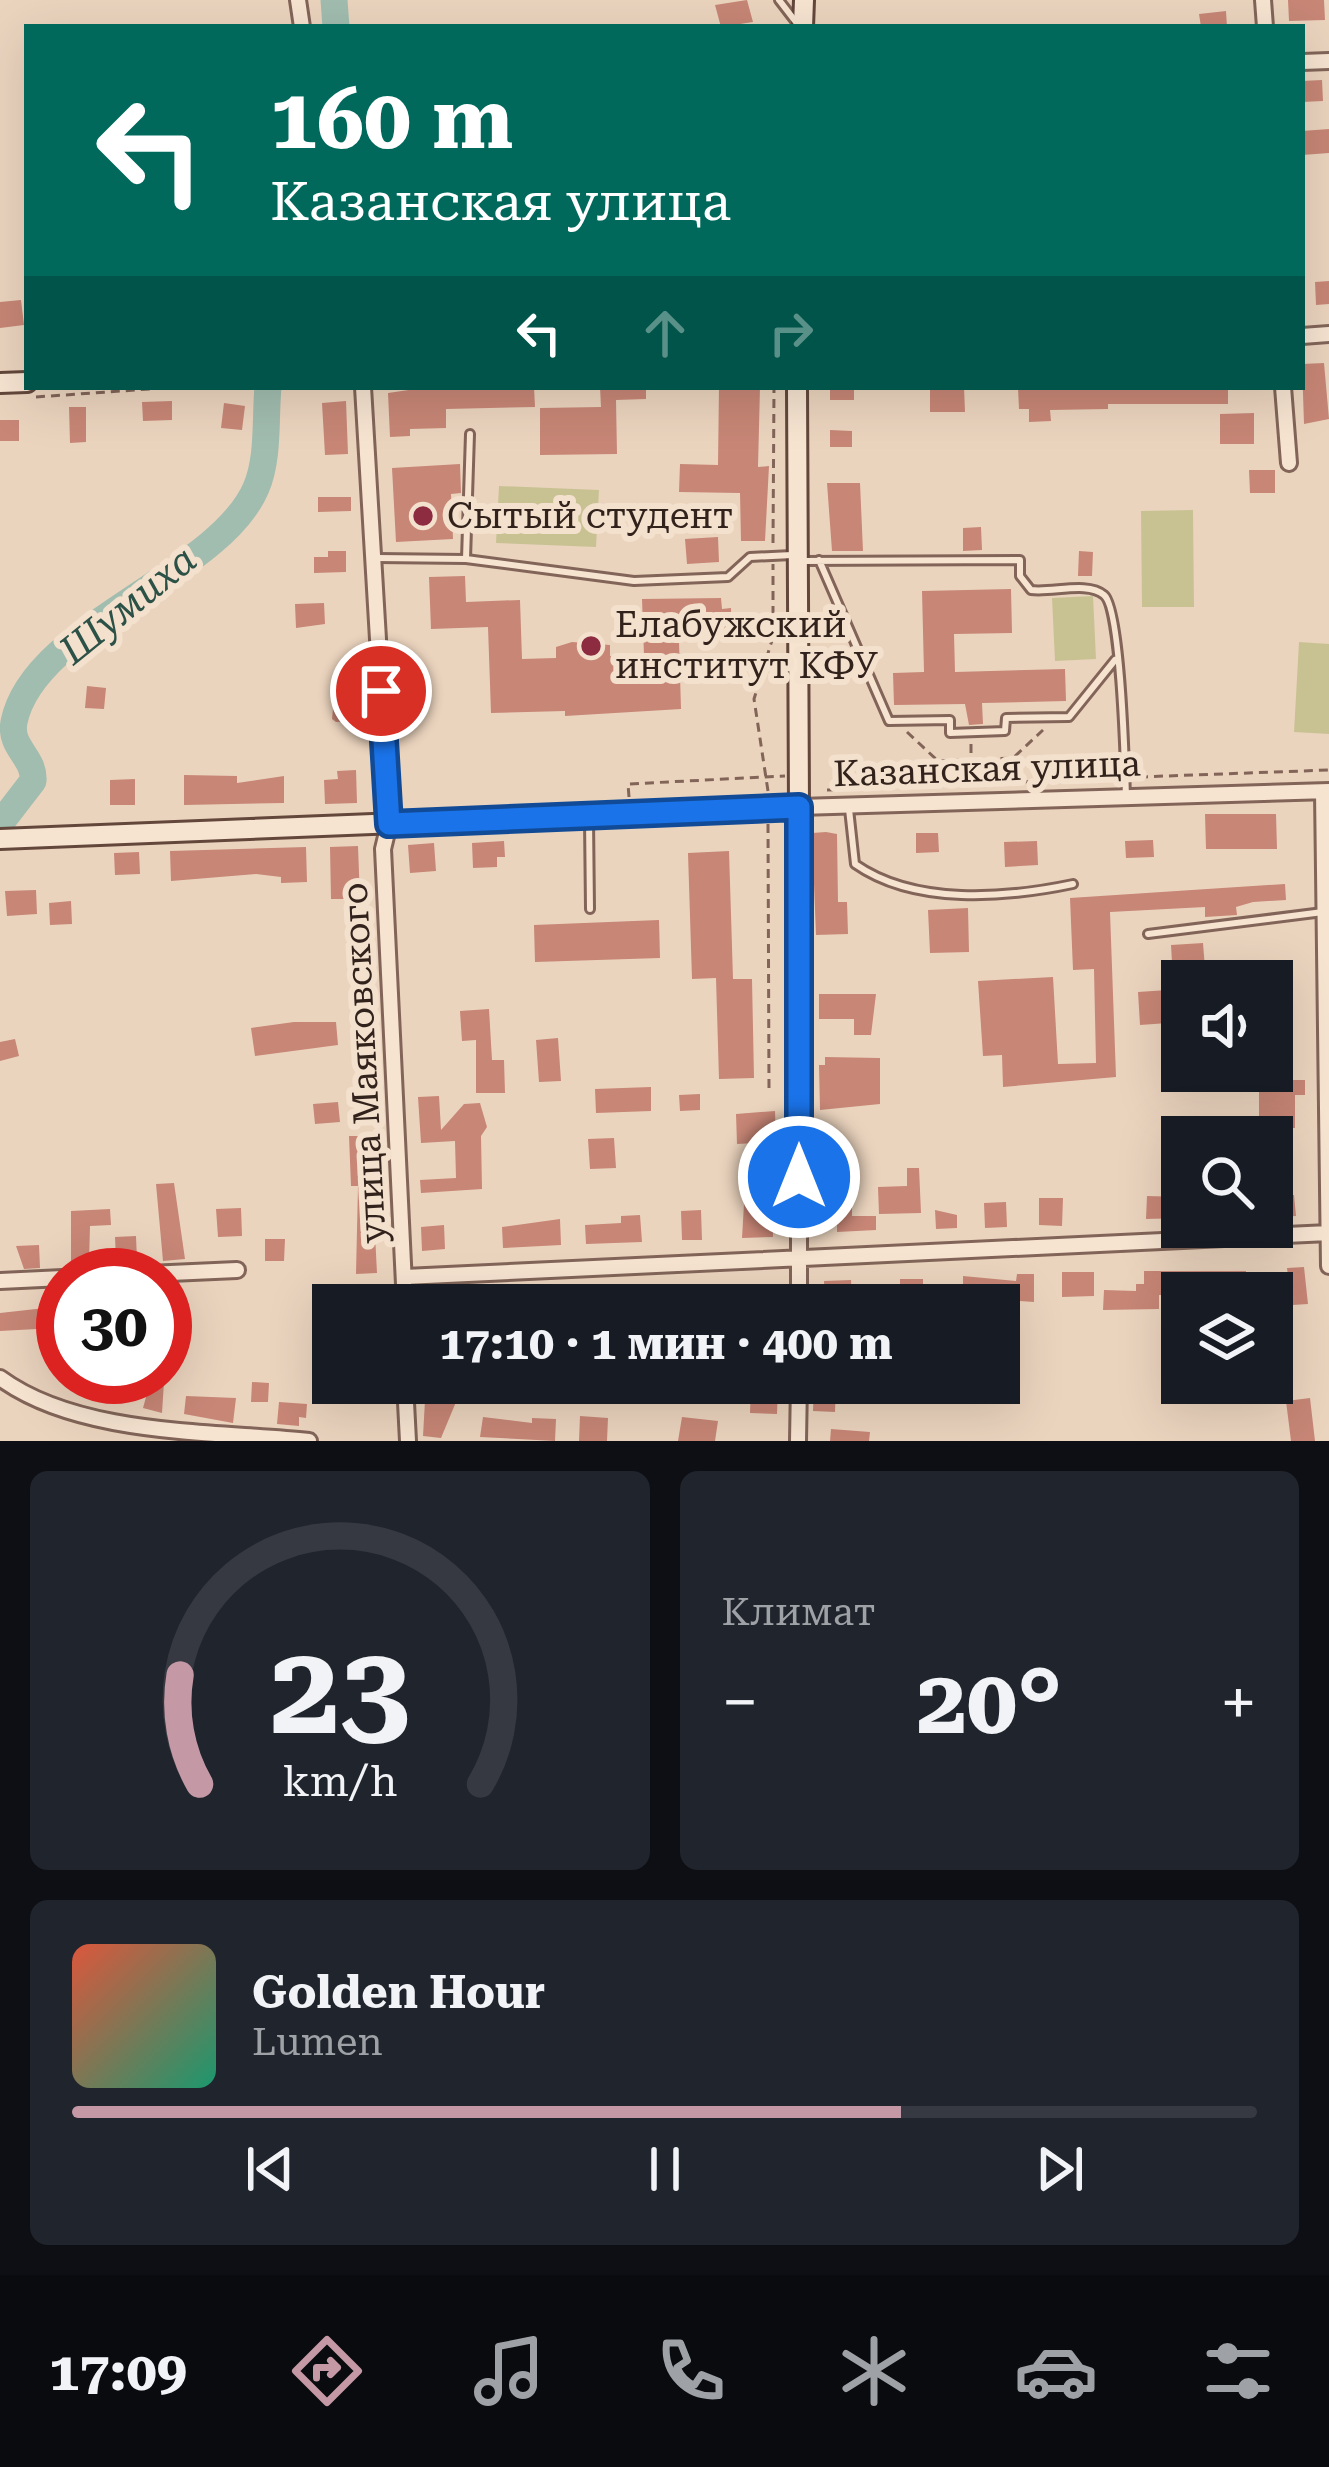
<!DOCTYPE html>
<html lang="ru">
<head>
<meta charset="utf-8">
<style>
	body { margin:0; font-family:"Roboto Serif",serif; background:#20242c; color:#f1f3f6; height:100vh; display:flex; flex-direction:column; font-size:45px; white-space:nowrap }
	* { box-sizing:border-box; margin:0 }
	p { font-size:39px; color:#9ea1a6 }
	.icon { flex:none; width:66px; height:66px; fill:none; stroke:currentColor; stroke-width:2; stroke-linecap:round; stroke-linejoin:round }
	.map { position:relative; height:1441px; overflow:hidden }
	.side { display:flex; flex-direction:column; gap:30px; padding:30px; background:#0d0f14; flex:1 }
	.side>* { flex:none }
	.hud { position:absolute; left:24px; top:24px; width:1281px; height:366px; border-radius:0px; box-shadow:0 12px 48px #0002; background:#00695c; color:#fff; overflow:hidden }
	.buttons { position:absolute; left:1161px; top:960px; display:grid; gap:24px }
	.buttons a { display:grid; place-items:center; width:132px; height:132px; border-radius:0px; background:#171b24; box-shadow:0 12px 48px #0002; font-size:60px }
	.speed { position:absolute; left:36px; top:1248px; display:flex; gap:24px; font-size:60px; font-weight:700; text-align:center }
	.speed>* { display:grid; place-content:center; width:156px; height:156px; border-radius:50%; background:#171b24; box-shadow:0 12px 48px #0002; line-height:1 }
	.speed .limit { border:18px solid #d22; background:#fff; color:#111 }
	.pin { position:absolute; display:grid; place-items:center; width:102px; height:102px; color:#fff; margin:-51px; border:6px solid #fff; border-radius:50%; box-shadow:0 3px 12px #0007 }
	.me { position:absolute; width:132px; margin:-66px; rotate:0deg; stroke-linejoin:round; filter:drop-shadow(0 0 9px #0008) }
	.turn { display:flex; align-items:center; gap:42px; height:252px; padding:0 48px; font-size:54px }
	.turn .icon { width:156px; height:156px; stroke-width:2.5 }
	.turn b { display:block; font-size:84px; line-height:102px }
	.lanes { display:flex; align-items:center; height:114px; padding:0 48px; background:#0003; justify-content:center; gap:60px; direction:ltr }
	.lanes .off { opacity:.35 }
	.big { font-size:90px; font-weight:700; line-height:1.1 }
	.side .card { flex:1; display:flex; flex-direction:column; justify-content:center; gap:18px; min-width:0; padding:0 42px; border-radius:18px; background:#20242c }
	.side .dial { align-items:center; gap:0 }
	.dial svg { height:312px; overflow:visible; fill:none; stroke:#363941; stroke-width:7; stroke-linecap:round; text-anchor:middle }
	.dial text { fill:#f1f3f6; stroke:none }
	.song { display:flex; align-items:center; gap:36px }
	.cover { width:144px; height:144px; border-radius:18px; background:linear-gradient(135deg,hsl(10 70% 55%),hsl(160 70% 35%)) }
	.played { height:12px; border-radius:6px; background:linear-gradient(90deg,#c499a5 70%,#363941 70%) }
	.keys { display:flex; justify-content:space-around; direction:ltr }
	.heat { display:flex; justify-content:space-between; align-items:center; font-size:66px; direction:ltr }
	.side .tiles { flex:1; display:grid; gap:30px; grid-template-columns:1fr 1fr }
	.card:last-child { grid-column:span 2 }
	.trip { position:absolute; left:312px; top:1284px; width:708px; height:120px; border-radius:0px; background:#171b24; box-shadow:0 12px 48px #0002; font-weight:700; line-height:120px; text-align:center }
	.tabs { display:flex; height:192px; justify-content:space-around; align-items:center; background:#090b0e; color:#9ea1a6 }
	.tabs .icon { width:84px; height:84px }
	.tabs .current { color:#c499a5 }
	.tabs b { font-size:54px; color:#f1f3f6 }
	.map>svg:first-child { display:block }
</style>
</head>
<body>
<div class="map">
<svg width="1329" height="1441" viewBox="0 0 1329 1441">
	<rect width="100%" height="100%" fill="#ebd4be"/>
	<path fill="#c8c293" d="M499,486l100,4 -3,57 -100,-4z
		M1193,510l1,97h-52l-1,-96z
		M1093,596l3,63 -41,2 -3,-63z
		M1299,642l30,2v90l-35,-2z"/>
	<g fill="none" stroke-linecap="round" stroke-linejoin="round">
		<path stroke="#a1bdaf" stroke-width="27" d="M334,0l2,27
			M3,820l30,-39c2,-24 -24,-33 -19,-59 19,-96 205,-147 242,-234 13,-30 9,-69 12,-101"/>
	</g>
	<path fill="#c78676" d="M747,0l6,22 -32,5 -6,-22z
		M1288,0h36l1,20 -36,1z
		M1226,11l1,16h-26l-2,-13z
		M1322,80l1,21 -21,1v-21z
		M1329,129v24l-27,2v-24z
		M1329,281v23l-13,1 -1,-23z
		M21,300l3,25 -24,3v-26z
		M1324,363l5,56 -25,5 -2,-60z
		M429,387h105l1,20 -89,2v19l-36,1v7l-20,1 -2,-44z
		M600,387h46v12l-30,1 1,54 -77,1v-47l61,-1z
		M719,387h41l-2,80 11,-1 -4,75h-24l-1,-48 -61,-1 1,-28 38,1z
		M830,387h24v13h-24z
		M930,387h34l1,25h-35z
		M1228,387v17h-120v5l-58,1 1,11 -22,1v-13h-10l-1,-21z
		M172,401v19l-29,1 -1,-19z
		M346,401l2,53 -23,1 -3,-52z
		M224,403l21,3 -3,24 -21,-2z
		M69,407h17v35l-16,1z
		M1254,413v31h-34v-30z
		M0,420h19v21h-19z
		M830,430l22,1v16h-22z
		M460,464l1,29 -10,1 2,45 -57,3 -4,-74z
		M1249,470h26v23h-25z
		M827,483h33l3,68h-31z
		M318,497h33v14l-33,1z
		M981,527l1,23 -19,1v-23z
		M718,537l1,25 -32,2 -2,-25z
		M328,551h18v21l-32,1v-16h14z
		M1079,551l14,1 -1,24h-14z
		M465,576l1,26 54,-2 2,59 34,-1v-11l16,-5 38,3v11l34,-1 -2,-56 79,-1 1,11 9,-1 1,32 -53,1 2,68 -116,7v-5l-74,2 -3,-86 -57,2 -2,-52z
		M1011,589l1,44 -58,1 1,38 110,-3 1,32 -84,2 1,21 -14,1 -4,-21 -71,1 -1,-32 31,-1 -2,-81z
		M324,603l1,21 -29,4 -1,-24z
		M87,686l19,2 -2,21 -19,-1z
		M355,688l1,33 -20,1 -4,-3 3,-30z
		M356,770l1,33 -32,1 -1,-24 14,-1 -1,-8z
		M184,775l53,1v7l47,-7v27l-100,2z
		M135,779v26h-25v-25z
		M1205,814h71l1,35h-71z
		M826,832l11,2 1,68h9l1,32 -32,1 -4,-102z
		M916,833h22l1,19 -23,1z
		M1153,840l1,17 -28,1 -1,-17z
		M504,841l1,16h-8v10l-24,1 -1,-25z
		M1037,841l1,24 -33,2 -1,-25z
		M434,843l2,28 -26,2 -2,-28z
		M358,846l2,53h-29l-1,-52z
		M306,847l1,35 -26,1v-6l-25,-3 -85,7 -1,-30z
		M729,851l4,128h19l2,99 -35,1 -3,-101 -24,1 -4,-126z
		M139,852l1,22 -25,1 -1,-22z
		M1285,884l1,16 -33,2 -17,5 1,8 -32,2v-10l-95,5 6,165 -113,10 -1,-32 -19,1 -5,-75 75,-4 5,87 38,-1 -2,-94 -21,1 -3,-72z
		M36,890l1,24 -30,2 -2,-25z
		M71,901l1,23 -22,1 -1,-22z
		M968,908l1,44 -39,1 -2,-43z
		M659,920l1,38 -125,4 -1,-37z
		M1203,943l3,38h-33l-2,-36z
		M1182,989v33l-42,3 -2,-33z
		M819,994h57l-5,41h-17v-16h-35z
		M489,1009l3,51h12l1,33h-29v-53l-14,1 -2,-30z
		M294,1022h42l2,23 -83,11 -4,-28z
		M558,1038l3,43 -22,1 -3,-42z
		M15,1039l4,17 -19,5v-19z
		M825,1057l55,1v46l-60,6 -1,-45h6z
		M1283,1080h22v15h-10v33h-36v-42h24z
		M651,1087v24l-55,2 -1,-24z
		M700,1094v16l-20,1 -1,-16z
		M439,1096l2,34 23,-26 16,-1 7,24 -6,9 1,53 -61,4 -1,-13 36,-2 -1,-37 -34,2 -3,-46z
		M338,1102l2,20 -25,2 -2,-20z
		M775,1111l1,31 -39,2 -1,-30z
		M349,1136h21l7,137 -21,1 2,-88h-7z
		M614,1138l2,30 -26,1 -2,-30z
		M907,1168h12l2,45 -42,1 -1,-27 29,-1z
		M174,1183l11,76 -22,2 -7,-77z
		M745,1187h17v11h10l1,39 -31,1z
		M1280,1195h14l2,21 -15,1z
		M1147,1196l35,1v21l-36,1z
		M1039,1198h24l-1,28 -23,-1z
		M1006,1202l1,25 -22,1 -1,-25z
		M852,1206v10h24v14l-39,2v-7h-10v-18z
		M241,1208l1,28 -24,1 -2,-28z
		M110,1209l1,16 -21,1 -1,37 -18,1v-53z
		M701,1210l1,30h-20l-1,-29z
		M935,1210l22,5v13l-21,1z
		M640,1215l2,27 -56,2 -1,-19 36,-2v-7z
		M560,1219l1,26 -58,3 -1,-21z
		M444,1225l1,24 -23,2 -1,-24z
		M136,1236l1,24h-21l-1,-23z
		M265,1239h20l-1,22h-19z
		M39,1245l1,23 -16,1 -8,-23z
		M1304,1267l4,37 -31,2 -1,-20 13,-1 -2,-17z
		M1144,1271h102v22l-87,2v14l-56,1 1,-20 32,1v-7h8z
		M1062,1272h32v24l-32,1z
		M1017,1274h17v28l-71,-5v-21l53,5z
		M900,1279h23v25h-23z
		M851,1280l1,22 -27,3 -1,-24z
		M775,1285l1,20h-62v-18z
		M655,1287h23v18h-23z
		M63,1306v32l-19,2 -7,-11 -37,2v-18z
		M151,1379l13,3 -2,31 -19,-5z
		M252,1382l17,1 -1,19h-17z
		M814,1383l22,1 -1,28 -22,-1z
		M866,1383h17v19h-17z
		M751,1385l27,1 -1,28 -27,-1z
		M186,1396l50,2 -3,25 -49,-9z
		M1310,1398l5,43h-24l-5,-40z
		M425,1400l31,2 -15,36 -18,-2z
		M279,1402l28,2 -1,14 -7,-1v9l-22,-2z
		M580,1416l28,2 -1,23h-28z
		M483,1417l49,6v-5l24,1 -1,22 -75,-4z
		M682,1417l36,4 -3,20h-37z
		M831,1429l39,3 -1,9h-39z"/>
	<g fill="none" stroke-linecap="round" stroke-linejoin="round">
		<g stroke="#826558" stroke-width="12">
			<path id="lane" d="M779,0l20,26
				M377,558l89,1 168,22 94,-4 22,-20 42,-2
				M466,559l4,-125
				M819,560l70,161 61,-1v13l55,-2 1,-13 63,-1 46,-57
				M801,561l219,-1v16l11,14c21,3 57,-9 73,5 17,13 21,172 22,202
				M849,809l6,55c60,42 151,34 218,20
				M589,820l1,89
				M1148,934l175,-22"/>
		</g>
		<g stroke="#826558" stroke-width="20">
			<path id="street" d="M298,0l4,27
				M1263,0l2,27
				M1302,62l27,-1
				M1302,336l27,-2
				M363,387l26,437 -6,25 22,456
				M1283,387l6,76
				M1323,792l6,474
				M126,1275l111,-5
				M405,1277l924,-44
				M0,1281l63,-3
				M799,1305v-498l530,-16
				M0,1378c79,58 212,53 309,63
				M405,1383l3,58
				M798,1441l1,-58"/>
		</g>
		<g stroke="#63473b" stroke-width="24">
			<path id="secondary" d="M803,27l1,-27
				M0,383l27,-1
				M0,839l799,-32 -2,-420"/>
		</g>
		<path stroke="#826558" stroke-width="3" stroke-dasharray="9 6" stroke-linecap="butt" d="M36,397l142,-10
			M773,543l1,-156
			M907,732l31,29 75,-3 30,-28
			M971,744v39
			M1139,777l190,-7
			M827,790l290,-12
			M768,791l-14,-92 19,-62v-73
			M629,797l-1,-13 157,-8
			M768,824l1,268"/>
		<use href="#lane" stroke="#f6e3d0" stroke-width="6"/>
		<use href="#street" stroke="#f6e3d0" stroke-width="14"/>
		<use href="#secondary" stroke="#f6e3d0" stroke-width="18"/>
	</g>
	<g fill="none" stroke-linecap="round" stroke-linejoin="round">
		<g stroke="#114b97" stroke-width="30">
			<path id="route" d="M381,691l8,133 410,-17v370"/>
		</g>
		<use href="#route" stroke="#1a73e8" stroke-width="21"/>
	</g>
	<g fill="#8d2b41" stroke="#f3e0cd" stroke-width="4.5">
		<circle cx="423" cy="516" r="12"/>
		<circle cx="591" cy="646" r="12"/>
	</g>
	<g text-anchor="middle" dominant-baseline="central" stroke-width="12" stroke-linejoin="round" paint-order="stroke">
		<g font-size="36" fill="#32221c" stroke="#f3e0cd" text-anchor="start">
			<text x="447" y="516">Сытый студент</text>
			<text x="615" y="625">Елабужский<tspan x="615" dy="41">институт КФУ</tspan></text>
		</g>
		<g font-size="36" fill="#32221c" stroke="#f3e0cd">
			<text transform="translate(987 769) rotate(-2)">Казанская улица</text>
			<text transform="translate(364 1063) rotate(-93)">улица Маяковского</text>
		</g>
		<g font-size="39" font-style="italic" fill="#2c5147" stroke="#f3e0cd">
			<text transform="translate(128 605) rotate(-39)">Шумиха</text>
		</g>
	</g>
</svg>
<div class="buttons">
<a><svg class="icon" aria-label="sound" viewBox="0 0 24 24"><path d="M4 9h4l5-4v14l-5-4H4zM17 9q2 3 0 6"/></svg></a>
<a><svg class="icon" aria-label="search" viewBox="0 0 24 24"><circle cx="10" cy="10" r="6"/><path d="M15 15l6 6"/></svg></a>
<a><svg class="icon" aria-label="layers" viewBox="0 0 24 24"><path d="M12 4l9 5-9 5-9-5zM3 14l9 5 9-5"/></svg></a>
</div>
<div class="speed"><div class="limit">30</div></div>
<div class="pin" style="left:381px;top:691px;background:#d93025"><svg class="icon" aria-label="arrive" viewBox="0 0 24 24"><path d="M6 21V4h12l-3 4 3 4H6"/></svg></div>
<svg class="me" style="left:799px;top:1177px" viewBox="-20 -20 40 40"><circle r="17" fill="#1a73e8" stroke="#fff" stroke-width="3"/><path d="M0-11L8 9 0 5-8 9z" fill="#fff"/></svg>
<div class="trip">17:10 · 1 мин · 400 m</div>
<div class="hud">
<div class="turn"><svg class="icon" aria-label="left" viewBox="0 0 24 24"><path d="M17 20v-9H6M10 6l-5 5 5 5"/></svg><div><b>160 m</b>Казанская улица</div></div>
<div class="lanes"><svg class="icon" aria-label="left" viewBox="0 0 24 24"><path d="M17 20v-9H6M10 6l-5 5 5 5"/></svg><svg class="icon off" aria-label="ahead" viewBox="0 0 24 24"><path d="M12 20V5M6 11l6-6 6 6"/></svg><svg class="icon off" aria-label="right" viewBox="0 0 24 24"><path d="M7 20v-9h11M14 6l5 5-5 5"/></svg></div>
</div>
</div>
<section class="side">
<div class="tiles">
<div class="card dial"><svg viewBox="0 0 100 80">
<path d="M14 69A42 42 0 1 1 86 69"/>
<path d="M14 69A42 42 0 0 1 9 41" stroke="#c499a5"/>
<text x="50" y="56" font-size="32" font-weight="700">23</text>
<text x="50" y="72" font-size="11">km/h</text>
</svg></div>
<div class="card"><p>Климат</p>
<div class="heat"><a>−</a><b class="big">20°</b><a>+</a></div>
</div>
<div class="card">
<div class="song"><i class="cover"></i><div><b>Golden Hour</b><p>Lumen</p></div></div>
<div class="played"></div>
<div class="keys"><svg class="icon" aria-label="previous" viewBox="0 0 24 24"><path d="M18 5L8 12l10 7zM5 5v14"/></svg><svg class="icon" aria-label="pause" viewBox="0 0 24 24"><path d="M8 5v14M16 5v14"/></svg><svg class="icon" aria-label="next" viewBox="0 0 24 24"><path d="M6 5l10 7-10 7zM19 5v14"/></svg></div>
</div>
</div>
</section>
<nav class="tabs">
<b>17:09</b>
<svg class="icon current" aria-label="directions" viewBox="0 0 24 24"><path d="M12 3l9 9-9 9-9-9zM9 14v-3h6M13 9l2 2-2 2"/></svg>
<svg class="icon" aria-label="music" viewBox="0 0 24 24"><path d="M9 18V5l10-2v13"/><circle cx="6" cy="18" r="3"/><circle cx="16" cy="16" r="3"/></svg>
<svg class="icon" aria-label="phone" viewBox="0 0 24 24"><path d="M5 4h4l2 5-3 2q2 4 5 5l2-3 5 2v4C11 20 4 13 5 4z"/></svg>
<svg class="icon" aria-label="climate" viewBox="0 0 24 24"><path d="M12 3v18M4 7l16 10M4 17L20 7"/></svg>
<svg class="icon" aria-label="car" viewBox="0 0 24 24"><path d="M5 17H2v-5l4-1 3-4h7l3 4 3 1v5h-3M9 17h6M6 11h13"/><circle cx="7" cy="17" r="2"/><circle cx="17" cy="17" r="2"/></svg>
<svg class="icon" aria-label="filters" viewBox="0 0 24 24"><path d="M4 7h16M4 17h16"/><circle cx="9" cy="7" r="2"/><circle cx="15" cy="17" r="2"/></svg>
</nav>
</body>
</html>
